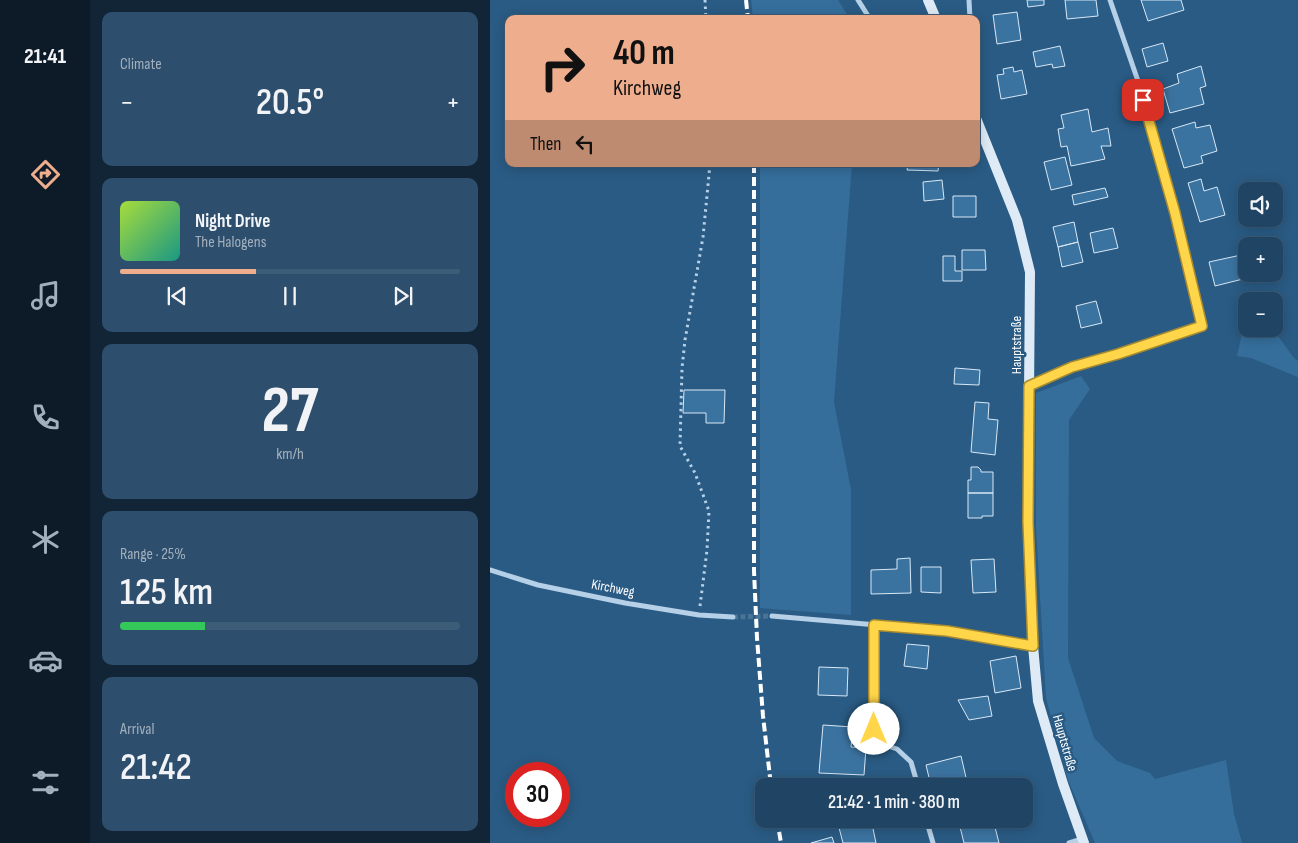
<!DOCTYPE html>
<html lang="en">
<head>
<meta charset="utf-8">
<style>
	body { margin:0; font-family:"Sofia Sans Condensed",sans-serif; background:#2d4e6c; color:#f1f3f6; height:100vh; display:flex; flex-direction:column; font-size:19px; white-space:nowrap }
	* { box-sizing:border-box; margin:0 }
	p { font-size:16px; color:#a2b0be }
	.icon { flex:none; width:28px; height:28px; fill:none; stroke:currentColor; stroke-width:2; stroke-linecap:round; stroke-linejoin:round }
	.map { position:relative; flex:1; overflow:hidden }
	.sheet { display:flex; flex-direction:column; gap:12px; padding:12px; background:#122536; width:400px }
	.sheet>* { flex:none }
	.banner { position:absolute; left:15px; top:15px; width:475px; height:152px; border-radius:10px; box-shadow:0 2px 12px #0003,0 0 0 1px #3d5c78; background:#eead8d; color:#111; overflow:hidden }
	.buttons { position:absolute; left:748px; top:182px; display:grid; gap:10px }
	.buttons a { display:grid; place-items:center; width:45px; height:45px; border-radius:10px; background:#204463; box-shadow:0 2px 12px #0003,0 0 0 1px #3d5c78; font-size:25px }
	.speed { position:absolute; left:15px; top:762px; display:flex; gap:10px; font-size:25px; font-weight:700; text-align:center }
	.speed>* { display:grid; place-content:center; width:65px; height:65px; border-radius:50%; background:#204463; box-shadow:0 2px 12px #0003,0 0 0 1px #3d5c78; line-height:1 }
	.speed .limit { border:8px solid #d22; background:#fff; color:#111 }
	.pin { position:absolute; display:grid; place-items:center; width:42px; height:42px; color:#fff; margin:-21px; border-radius:10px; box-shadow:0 2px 8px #0006 }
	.me { position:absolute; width:55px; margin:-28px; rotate:0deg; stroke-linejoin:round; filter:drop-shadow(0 0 4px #0008) }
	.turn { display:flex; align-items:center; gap:18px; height:105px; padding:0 25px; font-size:22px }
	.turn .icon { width:65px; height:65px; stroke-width:2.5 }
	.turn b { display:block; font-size:35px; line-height:42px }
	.then { display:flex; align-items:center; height:48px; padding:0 25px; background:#0003; gap:10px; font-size:19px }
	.big { font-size:38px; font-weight:600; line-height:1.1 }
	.sheet .tile { flex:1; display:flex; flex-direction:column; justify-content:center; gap:8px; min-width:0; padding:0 18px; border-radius:10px; background:#2d4e6c }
	.sheet .dial { align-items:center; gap:0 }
	.dial b { font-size:65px; line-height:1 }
	.song { display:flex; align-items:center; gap:15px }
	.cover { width:60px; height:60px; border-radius:8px; background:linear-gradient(135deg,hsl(80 70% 55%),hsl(170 70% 35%)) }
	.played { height:5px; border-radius:2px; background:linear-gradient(90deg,#eead8d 40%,#3d5c78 40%) }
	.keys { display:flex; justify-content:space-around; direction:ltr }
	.heat { display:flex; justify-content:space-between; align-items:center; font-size:28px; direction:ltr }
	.charge { height:8px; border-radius:4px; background:linear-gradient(90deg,#34c759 25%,#3d5c78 0) }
	.trip { position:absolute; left:265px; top:778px; width:278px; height:50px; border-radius:10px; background:#204463; box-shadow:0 2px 12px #0003,0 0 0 1px #3d5c78; font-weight:600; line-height:50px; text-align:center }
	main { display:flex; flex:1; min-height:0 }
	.menu { display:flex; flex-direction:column; width:90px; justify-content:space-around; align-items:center; background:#0d1b28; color:#a2b0be }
	.menu .icon { width:35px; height:35px }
	.menu .active { color:#eead8d }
	.menu b { font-size:22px; color:#f1f3f6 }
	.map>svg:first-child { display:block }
</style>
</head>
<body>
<main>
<nav class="menu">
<b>21:41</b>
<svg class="icon active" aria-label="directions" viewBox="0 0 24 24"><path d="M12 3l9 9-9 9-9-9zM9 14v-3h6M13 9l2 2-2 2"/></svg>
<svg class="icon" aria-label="music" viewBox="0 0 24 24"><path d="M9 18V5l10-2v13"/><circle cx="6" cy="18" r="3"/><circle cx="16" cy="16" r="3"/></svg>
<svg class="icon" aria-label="phone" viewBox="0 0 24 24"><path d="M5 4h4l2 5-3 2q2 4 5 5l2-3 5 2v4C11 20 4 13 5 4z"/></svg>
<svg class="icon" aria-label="climate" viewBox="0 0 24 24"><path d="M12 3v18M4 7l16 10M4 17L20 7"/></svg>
<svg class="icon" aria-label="car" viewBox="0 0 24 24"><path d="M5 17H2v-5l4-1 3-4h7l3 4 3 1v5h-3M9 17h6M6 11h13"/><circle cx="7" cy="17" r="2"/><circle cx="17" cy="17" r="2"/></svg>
<svg class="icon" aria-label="filters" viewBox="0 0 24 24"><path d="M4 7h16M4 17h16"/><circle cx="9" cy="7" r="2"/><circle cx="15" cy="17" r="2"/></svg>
</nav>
<section class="sheet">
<div class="tile"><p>Climate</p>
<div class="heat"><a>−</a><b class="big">20.5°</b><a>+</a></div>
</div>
<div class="tile">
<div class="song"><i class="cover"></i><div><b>Night Drive</b><p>The Halogens</p></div></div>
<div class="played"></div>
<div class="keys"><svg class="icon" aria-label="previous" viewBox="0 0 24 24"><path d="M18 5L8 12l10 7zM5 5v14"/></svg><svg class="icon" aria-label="pause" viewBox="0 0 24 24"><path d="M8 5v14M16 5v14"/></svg><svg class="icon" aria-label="next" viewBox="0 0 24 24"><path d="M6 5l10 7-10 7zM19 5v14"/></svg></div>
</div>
<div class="tile dial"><b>27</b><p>km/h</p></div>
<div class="tile"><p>Range · 25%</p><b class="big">125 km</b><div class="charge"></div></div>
<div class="tile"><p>Arrival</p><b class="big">21:42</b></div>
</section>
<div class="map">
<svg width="808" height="843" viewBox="0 0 808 843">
	<rect width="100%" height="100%" fill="#2a5b84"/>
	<path fill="#356e9b" d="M261,0h87l12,19h-97z
		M270,164h92l-18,238 17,88v125l-91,-7z
		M756,326v3h27l21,29 4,3v16l-47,-19 -14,-2 6,-27z
		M591,376l9,13 -21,31 -1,238 26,80 23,23 33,12 5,6 71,-19 8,54 8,29h-147l-27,-63 -22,-82 -10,-170v-135z"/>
	<path fill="#3b73a0" stroke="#d8e8f6" d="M537,0h17v5l-16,2z
		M575,0h31l2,16 -31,3z
		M651,0h40l3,10 -36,11z
		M527,12l4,28 -24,4 -4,-29z
		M673,43l5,18 -21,6 -5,-18z
		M570,46l5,20 -12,2 -1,-4 -16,3 -3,-15z
		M711,66l5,20 -6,2 4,16 -34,9 -7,-24 16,-6 -2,-9z
		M523,67l1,5 8,-2 5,24 -26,5 -4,-24 7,-1 -1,-5z
		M598,109l4,23 16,-4 3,18h-10l4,13 -34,7 -4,-20 -6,1 -3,-18 6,-1 -3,-13z
		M705,122l1,6 14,-3 7,26 -16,5 2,7 -19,5 -12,-39z
		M575,157l7,28 -21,5 -7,-28z
		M418,164h31l-1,7 -31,-1z
		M711,179l3,12 13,-4 8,28 -25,7 -12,-39z
		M452,180l2,19 -20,2 -1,-19z
		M615,188l3,9 -34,8 -2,-10z
		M463,196h23v21h-23z
		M584,222l4,20 -20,5 -5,-20z
		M623,228l5,20 -24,5 -4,-20z
		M588,242l5,20 -21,5 -4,-20z
		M472,250h23l1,20h-24z
		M751,255l6,23 -32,8 -6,-24z
		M453,256h12v15h7v10h-19z
		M606,301l6,22 -21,5 -5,-22z
		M465,368l25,2 -1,15 -25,-1z
		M194,390h41l-1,33h-18v-10h-23z
		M485,402l14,1 -1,16 10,1 -3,35 -24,-3z
		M481,467h7l3,3v2h12v21h-25v-13h3z
		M478,493h25v23h-11v2h-14z
		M420,558l1,35 -40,1v-24l26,-1v-10z
		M504,559l2,33 -23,1 -2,-33z
		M431,567h20v26l-20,-1z
		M417,644l22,2 -2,23 -23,-3z
		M526,656l5,32 -26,5 -5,-32z
		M329,667l29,1 -1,28 -29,-1z
		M498,696l4,20 -23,4 -11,-20z
		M333,725l30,2 -2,20 15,1 -2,27 -45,-2z
		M471,756l7,30h-37l-5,-21z
		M353,819h28l5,24h-33l-6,-23z
		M468,819h35l6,24h-35z
		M342,837l2,6h-23z"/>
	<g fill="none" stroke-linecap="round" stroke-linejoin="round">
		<path stroke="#4a7496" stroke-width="5" stroke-dasharray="5 2.5" stroke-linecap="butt" d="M243,617l39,-1"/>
		<path stroke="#b5d0e7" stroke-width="3" stroke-dasharray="2.5 4" stroke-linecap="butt" d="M215,0l1,19
			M210,606l7,-56 2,-39 -14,-38 -15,-27 2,-78 3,-28 18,-103 7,-73"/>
		<path stroke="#b5d0e7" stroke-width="5" d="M368,0l12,19
			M479,0l1,19
			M540,386l42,-19 47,-13 83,-28 -27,-113 -37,-132 -28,-81
			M0,570l48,15 87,18 74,12 34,2
			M282,616l175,15 86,15
			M384,625v104l5,14 18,6 14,13 7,24
			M436,819l7,24
			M579,843l13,-4"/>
		<path stroke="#deebf6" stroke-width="10" d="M438,0l8,19
			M486,118l41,102 13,52 -2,250 5,124 5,55 25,83 21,59"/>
		<path stroke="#fff" stroke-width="4" stroke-dasharray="9 4" stroke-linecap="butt" d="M256,0l2,19
			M264,164v407l3,67 6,78 8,70
			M287,819l4,24"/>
	</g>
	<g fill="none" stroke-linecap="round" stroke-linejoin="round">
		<g stroke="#a68a30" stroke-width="12">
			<path id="route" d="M384,729v-104l73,6 86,15 -5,-124 1,-136 43,-19 46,-13 84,-28 -27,-113 -32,-113"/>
		</g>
		<use href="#route" stroke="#ffd54a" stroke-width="9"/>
	</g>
	<g text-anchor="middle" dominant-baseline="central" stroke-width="5" stroke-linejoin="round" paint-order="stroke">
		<g font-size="14" fill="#fff" stroke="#2a5b84">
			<text transform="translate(526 345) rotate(-90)">Hauptstraße</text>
			<text transform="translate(123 588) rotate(11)">Kirchweg</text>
			<text transform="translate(575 743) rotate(74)">Hauptstraße</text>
		</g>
	</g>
</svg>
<div class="buttons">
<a><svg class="icon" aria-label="sound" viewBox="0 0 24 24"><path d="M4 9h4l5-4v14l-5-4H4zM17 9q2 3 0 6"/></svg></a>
<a>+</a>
<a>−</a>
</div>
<div class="speed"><div class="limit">30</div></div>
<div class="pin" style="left:653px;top:100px;background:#d93025"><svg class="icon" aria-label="arrive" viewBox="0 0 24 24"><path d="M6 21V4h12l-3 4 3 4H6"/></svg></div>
<svg class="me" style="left:384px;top:729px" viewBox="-20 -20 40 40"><circle r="19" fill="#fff"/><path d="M0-13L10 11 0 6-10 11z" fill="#ffd54a"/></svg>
<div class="trip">21:42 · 1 min · 380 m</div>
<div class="banner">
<div class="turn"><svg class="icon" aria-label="right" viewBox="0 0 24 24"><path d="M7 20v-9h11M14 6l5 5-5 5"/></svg><div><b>40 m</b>Kirchweg</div></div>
<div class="then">Then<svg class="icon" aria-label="left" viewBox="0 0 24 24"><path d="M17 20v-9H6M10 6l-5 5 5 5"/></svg></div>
</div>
</div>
</main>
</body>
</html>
